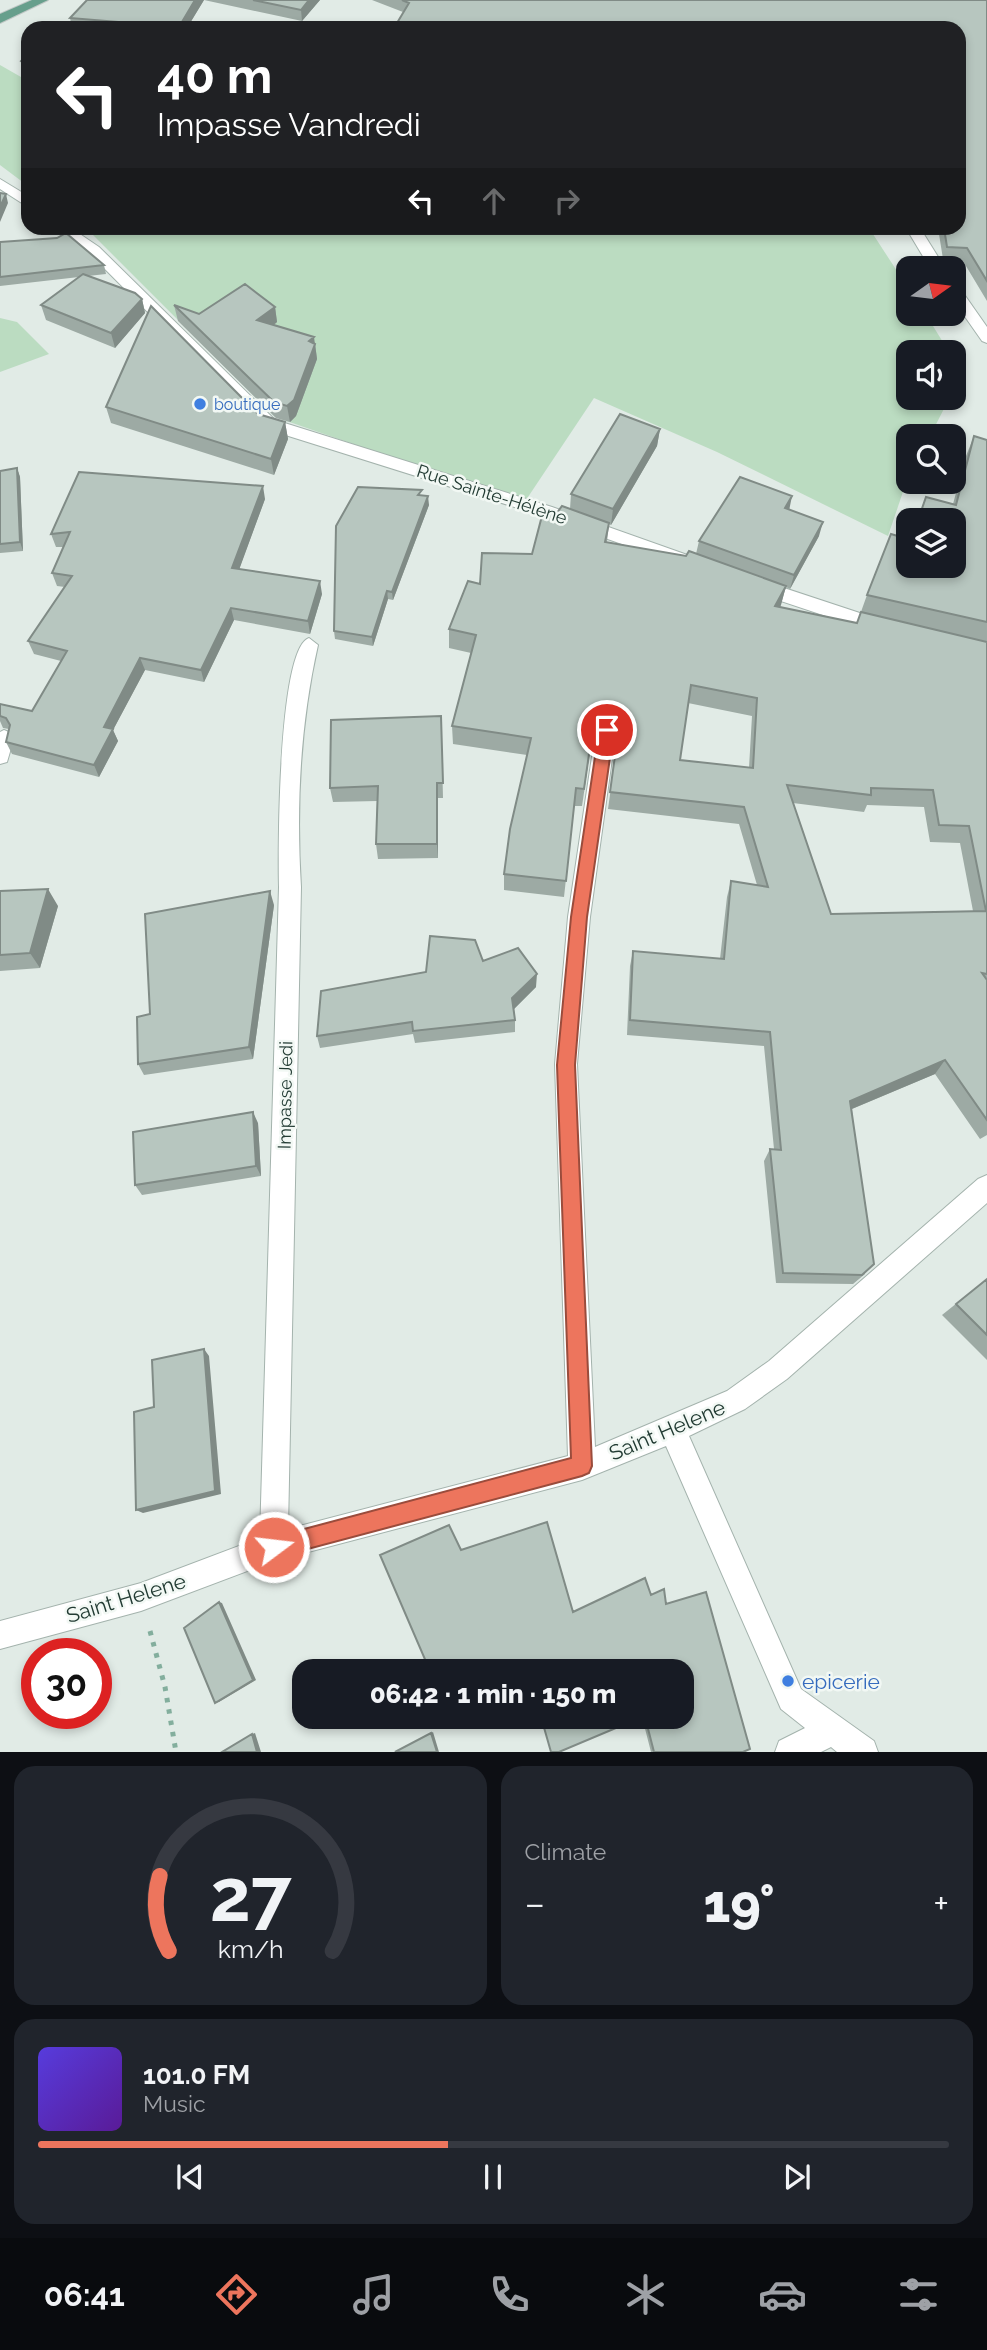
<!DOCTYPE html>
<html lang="en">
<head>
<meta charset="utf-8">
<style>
	body { margin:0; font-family:Raleway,sans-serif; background:#20242c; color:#f1f3f6; height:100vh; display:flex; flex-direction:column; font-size:26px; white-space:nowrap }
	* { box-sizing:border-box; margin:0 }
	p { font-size:23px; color:#9ea1a6 }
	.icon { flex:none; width:38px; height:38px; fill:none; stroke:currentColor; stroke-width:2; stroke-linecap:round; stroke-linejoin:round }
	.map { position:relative; height:1752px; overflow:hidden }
	.panel { display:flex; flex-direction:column; gap:14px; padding:14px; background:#0d0f14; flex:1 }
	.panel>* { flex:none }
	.banner { position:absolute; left:21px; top:21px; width:945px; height:214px; border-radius:21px; box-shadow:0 4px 10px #0003; background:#202124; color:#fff; overflow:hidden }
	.needle { width:46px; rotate:76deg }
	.tools { position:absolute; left:896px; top:256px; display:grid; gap:14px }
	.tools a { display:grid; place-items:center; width:70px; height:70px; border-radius:14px; background:#171b24; box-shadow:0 4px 10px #0003; font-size:35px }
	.speed { position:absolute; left:21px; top:1638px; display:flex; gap:14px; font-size:35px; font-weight:700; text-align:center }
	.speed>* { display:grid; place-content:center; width:91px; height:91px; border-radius:50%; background:#171b24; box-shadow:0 4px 10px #0003; line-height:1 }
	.speed .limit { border:10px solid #d22; background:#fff; color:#111 }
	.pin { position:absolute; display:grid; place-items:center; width:60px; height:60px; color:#fff; margin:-30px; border:4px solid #fff; border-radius:50%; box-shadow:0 2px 7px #0007 }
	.me { position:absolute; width:77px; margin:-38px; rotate:75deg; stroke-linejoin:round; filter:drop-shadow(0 0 5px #0008) }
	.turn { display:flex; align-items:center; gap:24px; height:147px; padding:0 21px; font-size:32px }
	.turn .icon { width:91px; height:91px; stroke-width:2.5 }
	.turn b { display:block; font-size:49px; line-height:60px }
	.lanes { display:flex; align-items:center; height:66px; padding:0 21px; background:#0003; justify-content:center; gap:35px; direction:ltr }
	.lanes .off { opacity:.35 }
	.big { font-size:52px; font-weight:800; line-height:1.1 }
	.panel .widget { flex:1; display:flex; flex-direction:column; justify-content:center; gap:10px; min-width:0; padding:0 24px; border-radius:21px; background:#20242c }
	.panel .dial { align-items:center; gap:0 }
	.dial svg { height:182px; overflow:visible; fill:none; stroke:#363941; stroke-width:7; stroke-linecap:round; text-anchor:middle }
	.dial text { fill:#f1f3f6; stroke:none }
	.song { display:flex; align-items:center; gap:21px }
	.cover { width:84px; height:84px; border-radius:10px; background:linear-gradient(135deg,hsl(250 70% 55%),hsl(270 70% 35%)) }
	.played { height:7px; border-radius:4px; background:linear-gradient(90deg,#ed755d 45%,#363941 45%) }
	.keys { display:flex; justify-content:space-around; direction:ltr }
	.heat { display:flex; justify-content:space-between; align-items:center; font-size:38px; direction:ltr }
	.panel .tiles { flex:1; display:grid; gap:14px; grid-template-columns:1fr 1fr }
	.widget:last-child { grid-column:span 2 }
	.trip { position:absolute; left:292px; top:1659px; width:402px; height:70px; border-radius:21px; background:#171b24; box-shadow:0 4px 10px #0003; font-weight:800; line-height:70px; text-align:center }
	.menu { display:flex; height:112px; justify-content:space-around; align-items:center; background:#090b0e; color:#9ea1a6 }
	.menu .icon { width:49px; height:49px }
	.menu .active { color:#ed755d }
	.menu b { font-size:32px; color:#f1f3f6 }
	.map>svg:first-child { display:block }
</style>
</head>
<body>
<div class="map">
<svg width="987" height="1752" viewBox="0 0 987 1752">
	<rect width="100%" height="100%" fill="#e1ebe6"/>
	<path fill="#bbdcc1" d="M0,65l28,16v105l-28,-21z
		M86,228h783l39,60v25h17l24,39h-41v45h42l-20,39h-22v41l-20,59 -171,-84 -123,-54 -70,105 -249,-86z
		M0,318l17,4 32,32 -49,18z"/>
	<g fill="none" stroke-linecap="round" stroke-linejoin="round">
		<g stroke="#a4b3ad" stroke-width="2">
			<path id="street" d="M0,179l28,17v11l-28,-18z
				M55,228h16l28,19 176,173 277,87 141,50 3,4 -9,6 -6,-2 -141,-50 -277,-87 -174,-175z
				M906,228h14l25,40h-15z
				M954,285l5,2 28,40v16l-5,-2 -28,-40z
				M757,579l133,44 2,5 -9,7 -132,-44 -3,-5 3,-5z
				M309,638l9,7c-18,80 -22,160 -17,242l-13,642 280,-73 -13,-392 13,-147 28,-187 3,-5h14l3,5 -26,187 -13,147 18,383 132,-56 42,-30 209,-182 9,-4v28l-200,176 -42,30 -56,27 112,253 73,52 4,11h-41l-6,-5 -10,5h-46l4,-11 26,-13 -24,-19 -115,-263 -84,34 -308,81 -133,50 -141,38v-28l141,-38 119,-45 19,-651c-1,-35 -1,-239 30,-249z
				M4,730l7,3 3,5 -7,24 -7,2v-32z"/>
		</g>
		<g stroke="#c1c8c6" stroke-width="2">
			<path id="primary" d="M32,0h16l-48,23v-9z"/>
		</g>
		<path stroke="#83ae9d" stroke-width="5" stroke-dasharray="4.5 7" stroke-linecap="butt" d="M150,1631l15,56 11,65"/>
		<use href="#street" fill="#fff" fill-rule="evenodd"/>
		<use href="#primary" fill="#679f8c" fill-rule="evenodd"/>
	</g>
	<path fill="#9daaa4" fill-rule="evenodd" d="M87,0h233l-18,21 -98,-21 -17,28h-115l-2,-10z
		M372,0h615v301l-24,-40 -20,-2 -5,-31h21v-200l-556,-16z
		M28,54v26l-2,-2 -5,-17z
		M0,242l104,23 2,9 -18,2 54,23 3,14 -30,35 -69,-28 -5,-15 38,-28 -79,9z
		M174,305l25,9 76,-7 2,15 -3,3 41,18 2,16 -21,57 -6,6 -14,-4 -98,-97z
		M106,407l152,7 27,8 3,17 -14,36 -163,-52z
		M660,429l-3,17 -46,79 -2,-1 -2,18 79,14 10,-2 3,-13 90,-31 30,26 -29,53 -4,-2 -6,20 77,16 10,-28 41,-30 45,-61 13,-48 8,-20 13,4v695l-7,4 -45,-65 -83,35 13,165 -12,10 -77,-1 -12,-122 6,-12h4l-10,-103 -137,-11 3,-69 3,-15 87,8 7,-62 4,-16 26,4 -18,-61 -131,-15 11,-79 -6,-8h-14l-6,8 -11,76h-8l-10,91 -60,-7v-16l23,-119 -74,-11 -1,-18 19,-73 -22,-5v-19l31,-45 52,-30 24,-40 14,-5 1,-15zM688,703l64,13 -3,52 -69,-8zM793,803l71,9 3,-7 57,2 6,35 30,1 13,68 -142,3z
		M17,468l3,9 3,74 -23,2v-82z
		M422,495l7,10 -36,95 -5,-1 -15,47 -38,-7 -1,-8z
		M265,499l-26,70 83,25 -12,40 -76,-14 -30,62 -59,-12 -32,60 5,11 -19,36 -87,-23 -6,-12 3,-13 -6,-1 -3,-7v-17l32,7 29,-50 -27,-7 -6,-13 37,-54 -8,-1 -5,-13 12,-26h-8l-5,-13z
		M441,716l2,82h-5v60l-60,1 -2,-15 1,-43 -44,1 -3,-14z
		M0,891l58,15 -18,62 -40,3z
		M274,905l-21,154 -109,16 -6,-11 12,-50z
		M483,961l53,26 -22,22 1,11v12l-100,11 -2,-9 -93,14 -3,-12z
		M258,1123l3,53 -119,19 -7,-10z
		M987,1279v81l-45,-45z
		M461,1550l112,62 78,-17 15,9 77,148h-92l-9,-35h40v-46h-252z"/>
	<path fill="#808b86" d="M195,0h9l-17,28h-8z
		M309,0h11l-18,21 -1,-11z
		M6,194l2,9 -8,19v-15z
		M142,299l3,14 -30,35 -4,-15z
		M275,307l2,15 -18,14 -2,-16z
		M314,337l3,22 -21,57 -6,6 -3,-16 22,-65z
		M285,422l3,17 -14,36 -3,-16z
		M660,429l-3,17 -46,79 2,-16z
		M17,468l3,9 3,74 -3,-9z
		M263,486l2,13 -30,82 -3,-13z
		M428,496l1,9 -36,95 -1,-8z
		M792,496l-3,15 -4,-3z
		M823,522l-4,14 -29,53 4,-14z
		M320,581l2,13 -12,40 -2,-13z
		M786,586l-5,19 -11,20 5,-19z
		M387,591l1,8 -15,47 -1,-9z
		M231,608l3,12 -30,62 -3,-12z
		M140,658l5,12 -32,60 5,11 -19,36 -5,-12 10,-38z
		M601,704l-2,18 -6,8 -11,76 13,-94z
		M437,783l1,15v60l-1,-14z
		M48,889l10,17 -18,62 -10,-15z
		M270,891l4,14 -21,154 -4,-12z
		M537,974l-1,13 -24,24v-13z
		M945,1060l-10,14 -93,39 8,-12z
		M253,1112l5,11 3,53 -5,-10z
		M204,1349l5,7 12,138 -78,19 -7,-3z
		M219,1602l3,1 34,77 -37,22 -4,1z
		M433,1732l6,20h-2l-6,-19z
		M255,1733l6,19h-4l-5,-18z"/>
	<path fill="#b7c6bf" stroke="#808b86" stroke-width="2" fill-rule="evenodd" d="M87,0h108l-16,27 -109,-9z
		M253,0h56l-8,10z
		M402,0h585v281l-20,-33 -20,-1 -3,-19h15v-200h-565l15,-25z
		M28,54v12l-7,-5z
		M0,193l6,1 -6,13z
		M66,233l38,32 -104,12v-35l57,-4z
		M83,274l52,19 7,6 -31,34 -70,-28z
		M245,284l30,23 -18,13 57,17 -5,4 6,3 -21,56 -7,6 -13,-4 -100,-97 25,9z
		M151,306l107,108 27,8 -14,37 -165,-52z
		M620,414l40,15 -47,80 -42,-15z
		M974,436l13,4v182l-120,-27 24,-61 17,5v26h46v-45h-36l8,-23 30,8z
		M17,468l3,74 -20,2v-73z
		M79,472l184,14 -31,82 88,13 -12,40 -77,-13 -30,62 -61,-12 -36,69 9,2 -19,36 -88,-23 4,-17 -4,-7 -6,-2v-12l32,7 35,-60 -39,-10 44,-65 -20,-3 18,-41 -19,2z
		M740,477l52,19 -7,12 38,14 -29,53 -95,-34z
		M358,487l64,3 -4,5 10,1 -36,96 -5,-1 -15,46 -38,-6 2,-105z
		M562,506l47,17 -4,19 81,14 3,-5 97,35 -11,20 82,17 4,-11 126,30v332l-5,-1 5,7v140l-42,-60 -95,41 24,163 -12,11 -79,-2 -13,-124 11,1 -11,-118 -140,-12 3,-69 91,8 7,-78 37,6 -24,-80 -134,-15 11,-80 -6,-8h-14l-6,8 -11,77 -8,-1 -10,93 -62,-7 6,-45 21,-91 -79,-12 24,-91 -27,-6 19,-48 12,3 2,-31 50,1 11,-42 13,2zM691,685l66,13 -4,70 -73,-8zM787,785l84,10v-7l62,2 6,35 30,1 17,85 -155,3z
		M441,716l2,67h-6v61h-61l2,-58 -48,2 1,-68z
		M48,889l-18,64 -30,2v-64z
		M270,891l-21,156 -111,17 -1,-47 13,-3 -5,-100z
		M430,936l45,4 8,21 35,-13 19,26 -25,24 3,22 -102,11 -1,-9 -95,14 4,-45 105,-19z
		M253,1112l3,54 -121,19 -2,-53z
		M987,1279v56l-31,-31z
		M204,1349l11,142 -79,19 -2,-98 20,-5 -2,-47z
		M547,1522l26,90 72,-34 6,17 13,-6 2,15 40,-12 44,157 -7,3h-89l-9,-35h37v-46h-252l-50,-116 69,-30 12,25z
		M219,1602l34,78 -38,23 -31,-75z
		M541,1717h101l-83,35h-8z
		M431,1733l6,19h-42z
		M252,1734l5,18h-35z"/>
	<path fill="#ed755d" stroke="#9a4c3c" stroke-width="2" d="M607,724l7,6 -27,187 -12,148 17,401 -3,7 -7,3 -308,82 -8,-3 -3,-8 3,-7 8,-3 297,-79 -14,-393 14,-148 28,-187z"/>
	<g fill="#3f7fe0" stroke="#f2f8f4" stroke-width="2.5">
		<circle cx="200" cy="404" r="7"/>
		<circle cx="788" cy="1681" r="7"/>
	</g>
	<g text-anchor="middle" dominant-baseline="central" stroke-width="5" stroke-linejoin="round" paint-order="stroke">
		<g font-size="16" fill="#366cbe" stroke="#f2f8f4" text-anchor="start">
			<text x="214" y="404">boutique</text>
		</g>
		<g font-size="18" fill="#223b33" stroke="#f2f8f4">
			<text transform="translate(492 494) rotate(18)">Rue Sainte-Hélène</text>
			<text transform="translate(285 1095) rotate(-89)">Impasse Jedi</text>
		</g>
		<g font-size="21" fill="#223b33" stroke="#f2f8f4">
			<text transform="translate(667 1430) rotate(-23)">Saint Helene</text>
			<text transform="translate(126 1598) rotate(-17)">Saint Helene</text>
		</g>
		<g font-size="21" fill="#366cbe" stroke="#f2f8f4" text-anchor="start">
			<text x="802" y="1681">epicerie</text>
		</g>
	</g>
</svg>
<div class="tools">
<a><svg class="needle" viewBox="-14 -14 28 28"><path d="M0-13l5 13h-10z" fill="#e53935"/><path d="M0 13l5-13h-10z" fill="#9ea1a6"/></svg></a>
<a><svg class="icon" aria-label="sound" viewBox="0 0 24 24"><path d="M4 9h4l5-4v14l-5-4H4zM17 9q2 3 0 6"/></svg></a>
<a><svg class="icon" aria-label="search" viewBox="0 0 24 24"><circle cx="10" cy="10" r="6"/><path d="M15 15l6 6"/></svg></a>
<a><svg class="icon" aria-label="layers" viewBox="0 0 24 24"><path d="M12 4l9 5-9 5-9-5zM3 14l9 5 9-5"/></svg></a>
</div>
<div class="speed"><div class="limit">30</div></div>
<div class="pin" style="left:607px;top:730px;background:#d93025"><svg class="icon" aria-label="arrive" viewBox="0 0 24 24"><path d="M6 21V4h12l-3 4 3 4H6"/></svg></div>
<svg class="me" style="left:274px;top:1547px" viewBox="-20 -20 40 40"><circle r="17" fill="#ed755d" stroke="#fff" stroke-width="3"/><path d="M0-11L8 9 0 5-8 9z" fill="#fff"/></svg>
<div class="trip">06:42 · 1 min · 150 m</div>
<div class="banner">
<div class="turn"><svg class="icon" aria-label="left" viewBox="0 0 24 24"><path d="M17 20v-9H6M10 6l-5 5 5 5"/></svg><div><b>40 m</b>Impasse Vandredi</div></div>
<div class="lanes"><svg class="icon" aria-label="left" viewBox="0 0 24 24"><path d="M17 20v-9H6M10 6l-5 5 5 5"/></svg><svg class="icon off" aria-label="ahead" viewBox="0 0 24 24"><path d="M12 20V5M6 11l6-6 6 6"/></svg><svg class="icon off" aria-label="right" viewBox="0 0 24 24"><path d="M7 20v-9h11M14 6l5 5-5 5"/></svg></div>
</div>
</div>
<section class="panel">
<div class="tiles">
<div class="widget dial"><svg viewBox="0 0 100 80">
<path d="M14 69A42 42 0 1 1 86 69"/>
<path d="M14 69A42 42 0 0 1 10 36" stroke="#ed755d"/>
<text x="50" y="56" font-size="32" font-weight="700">27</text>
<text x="50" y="72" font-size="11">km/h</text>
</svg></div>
<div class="widget"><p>Climate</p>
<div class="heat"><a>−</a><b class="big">19°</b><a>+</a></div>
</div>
<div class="widget">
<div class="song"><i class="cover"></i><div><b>101.0 FM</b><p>Music</p></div></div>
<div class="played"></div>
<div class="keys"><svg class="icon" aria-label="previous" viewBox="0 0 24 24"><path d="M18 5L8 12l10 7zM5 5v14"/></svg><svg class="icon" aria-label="pause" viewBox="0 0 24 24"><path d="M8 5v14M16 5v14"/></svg><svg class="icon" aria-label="next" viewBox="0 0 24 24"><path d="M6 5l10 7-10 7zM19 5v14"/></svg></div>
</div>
</div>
</section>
<nav class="menu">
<b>06:41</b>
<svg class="icon active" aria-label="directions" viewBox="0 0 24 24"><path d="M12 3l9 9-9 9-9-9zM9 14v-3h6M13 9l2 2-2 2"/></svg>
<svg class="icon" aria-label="music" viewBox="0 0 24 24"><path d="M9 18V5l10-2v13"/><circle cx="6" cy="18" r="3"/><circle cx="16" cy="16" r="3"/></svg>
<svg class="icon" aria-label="phone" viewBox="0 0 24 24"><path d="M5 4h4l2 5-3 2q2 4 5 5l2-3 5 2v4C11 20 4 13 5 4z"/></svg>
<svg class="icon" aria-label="climate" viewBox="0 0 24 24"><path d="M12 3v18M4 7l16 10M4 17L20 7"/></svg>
<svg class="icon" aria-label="car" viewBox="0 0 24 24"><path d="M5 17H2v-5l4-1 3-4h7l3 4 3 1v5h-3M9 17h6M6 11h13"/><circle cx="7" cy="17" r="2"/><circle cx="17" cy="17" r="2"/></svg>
<svg class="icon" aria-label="filters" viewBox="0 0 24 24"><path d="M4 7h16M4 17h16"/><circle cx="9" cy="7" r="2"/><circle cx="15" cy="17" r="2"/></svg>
</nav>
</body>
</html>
